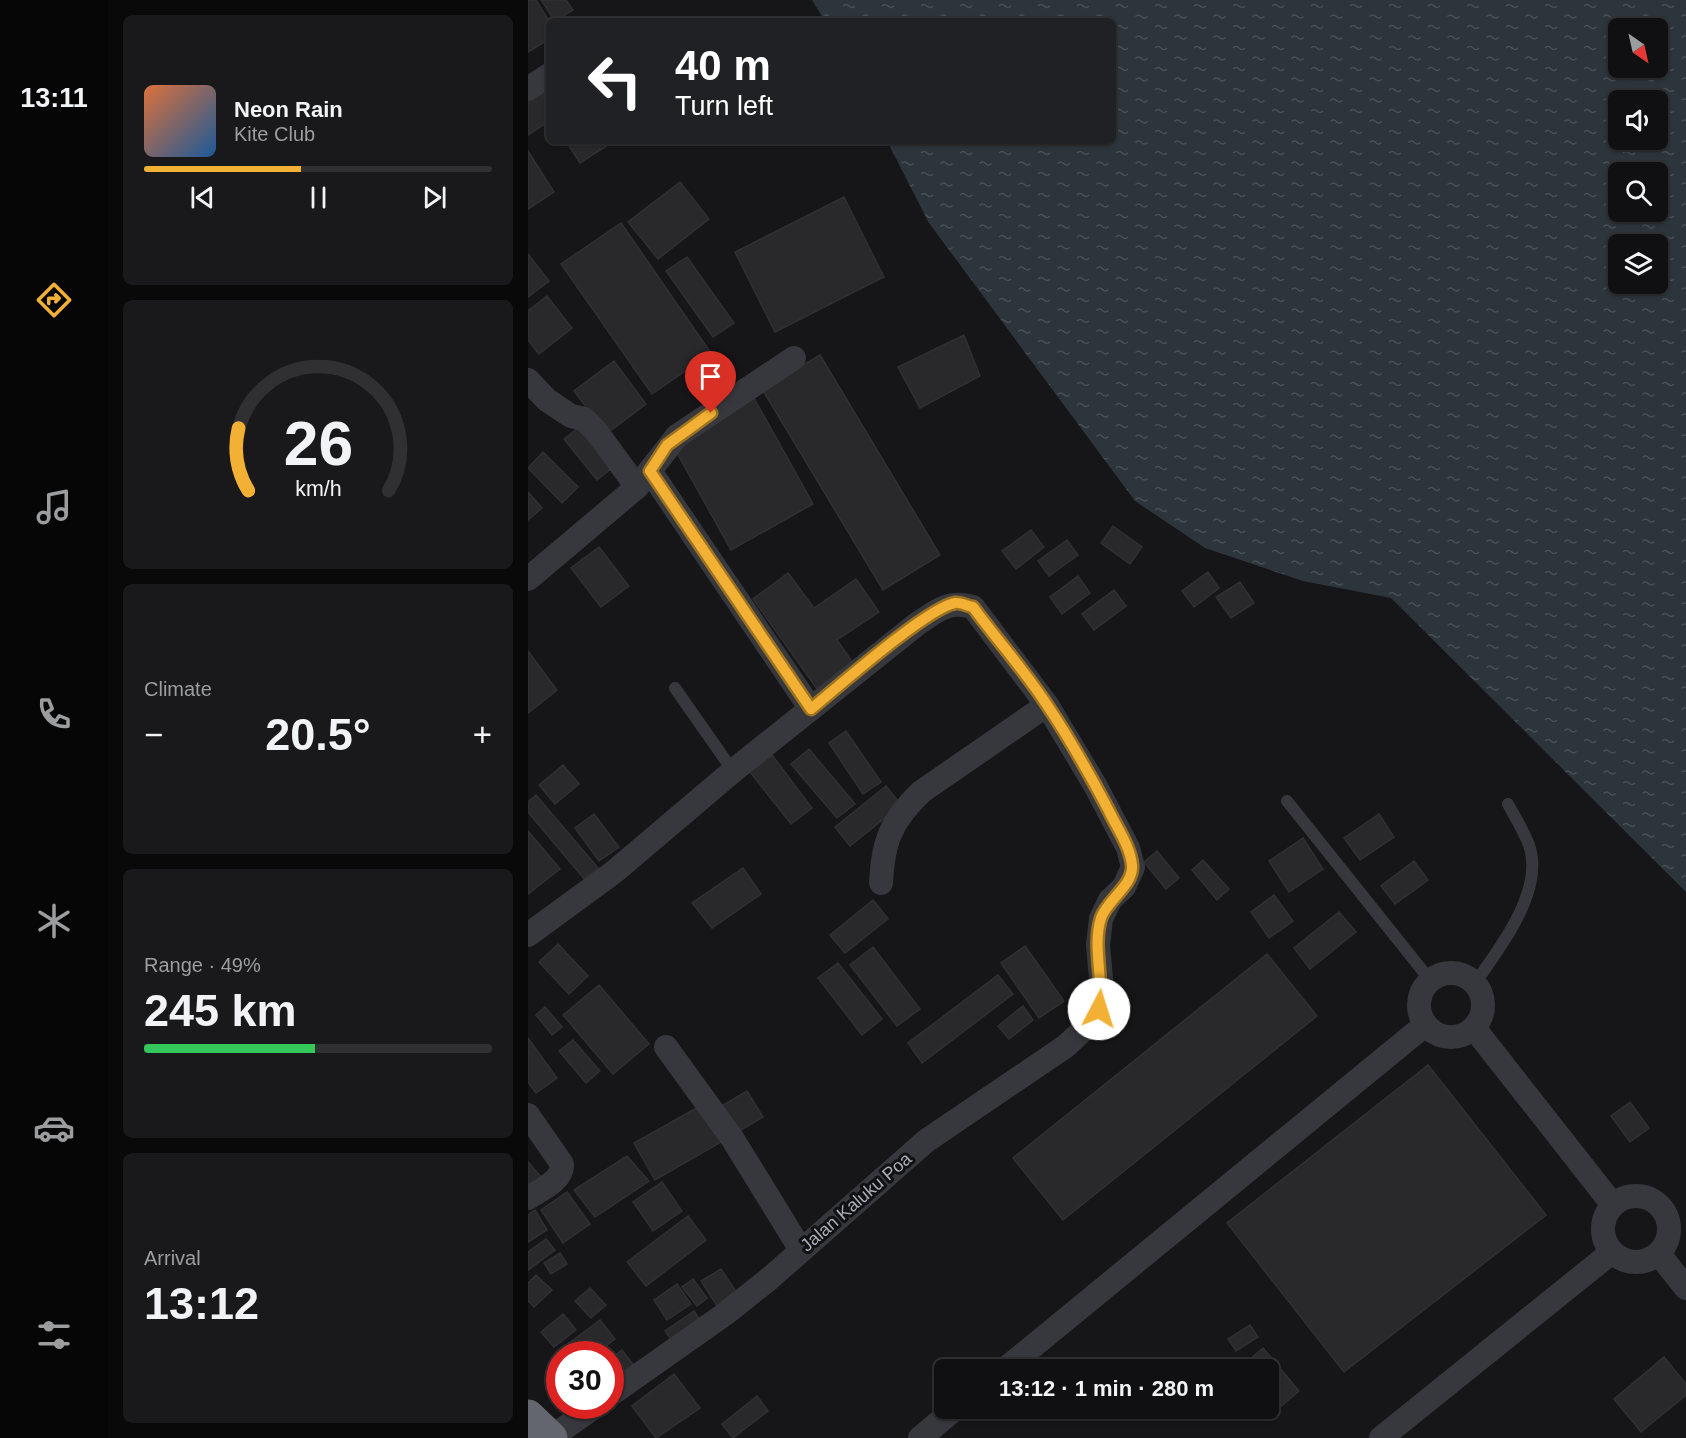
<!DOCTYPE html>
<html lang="en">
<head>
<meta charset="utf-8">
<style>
	body { margin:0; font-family:Helvetica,sans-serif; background:#19191b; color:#f1f3f6; height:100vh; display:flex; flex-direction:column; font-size:22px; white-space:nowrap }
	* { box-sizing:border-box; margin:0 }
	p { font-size:20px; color:#9c9d9f }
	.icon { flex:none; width:33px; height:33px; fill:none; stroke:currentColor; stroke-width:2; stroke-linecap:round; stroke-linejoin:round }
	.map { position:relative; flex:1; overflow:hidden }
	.side { display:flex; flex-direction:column; gap:15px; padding:15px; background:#09090a; width:420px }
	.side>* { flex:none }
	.hud { position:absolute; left:18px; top:18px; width:570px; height:126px; border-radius:9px; box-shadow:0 2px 4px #0004,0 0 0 2px #303032; background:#202124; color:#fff; overflow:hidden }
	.needle { width:39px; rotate:146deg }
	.controls { position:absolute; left:1080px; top:18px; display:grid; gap:12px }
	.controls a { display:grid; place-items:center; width:60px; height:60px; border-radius:9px; background:#101012; box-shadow:0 2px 4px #0004,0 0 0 2px #303032; font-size:30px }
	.speed { position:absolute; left:18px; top:1341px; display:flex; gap:12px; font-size:30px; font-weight:700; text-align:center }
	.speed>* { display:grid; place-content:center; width:78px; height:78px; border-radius:50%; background:#101012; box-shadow:0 2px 4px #0004,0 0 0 2px #303032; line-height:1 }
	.speed .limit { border:9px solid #d22; background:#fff; color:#111 }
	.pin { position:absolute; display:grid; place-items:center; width:51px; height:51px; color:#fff; margin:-62px -26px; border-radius:50% 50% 50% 0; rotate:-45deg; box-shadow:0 0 6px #0007 }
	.pin .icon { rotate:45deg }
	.me { position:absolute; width:66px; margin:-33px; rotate:5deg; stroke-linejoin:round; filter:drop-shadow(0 0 4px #0008) }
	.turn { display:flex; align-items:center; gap:21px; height:126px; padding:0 30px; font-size:27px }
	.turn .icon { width:78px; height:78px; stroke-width:2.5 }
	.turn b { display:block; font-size:42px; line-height:51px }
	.big { font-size:45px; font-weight:600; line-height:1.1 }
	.side .widget { flex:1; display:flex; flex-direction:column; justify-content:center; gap:9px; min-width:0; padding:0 21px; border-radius:9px; background:#19191b }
	.side .dial { align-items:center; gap:0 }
	.dial svg { height:156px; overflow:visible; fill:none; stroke:#303032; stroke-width:7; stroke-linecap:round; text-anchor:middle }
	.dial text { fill:#f1f3f6; stroke:none }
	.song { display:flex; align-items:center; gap:18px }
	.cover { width:72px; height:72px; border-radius:9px; background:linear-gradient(135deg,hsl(20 70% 55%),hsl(210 70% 35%)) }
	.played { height:6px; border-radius:3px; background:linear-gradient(90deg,#f2b134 45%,#303032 45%) }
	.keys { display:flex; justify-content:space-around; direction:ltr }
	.heat { display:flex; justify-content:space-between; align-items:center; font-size:33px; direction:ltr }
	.charge { height:9px; border-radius:4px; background:linear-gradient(90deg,#34c759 49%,#303032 0) }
	.trip { position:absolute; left:406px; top:1359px; width:345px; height:60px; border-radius:9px; background:#101012; box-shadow:0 2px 4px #0004,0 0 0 2px #303032; font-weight:600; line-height:60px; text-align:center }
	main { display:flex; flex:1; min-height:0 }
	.menu { display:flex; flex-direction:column; width:108px; justify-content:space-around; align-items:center; background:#060607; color:#9c9d9f }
	.menu .icon { width:42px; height:42px }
	.menu .current { color:#f2b134 }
	.menu b { font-size:27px; color:#f1f3f6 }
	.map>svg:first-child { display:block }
</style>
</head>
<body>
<main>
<nav class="menu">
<b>13:11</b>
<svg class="icon current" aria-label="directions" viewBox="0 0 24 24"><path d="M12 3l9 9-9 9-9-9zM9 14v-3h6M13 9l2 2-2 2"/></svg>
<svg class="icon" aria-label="music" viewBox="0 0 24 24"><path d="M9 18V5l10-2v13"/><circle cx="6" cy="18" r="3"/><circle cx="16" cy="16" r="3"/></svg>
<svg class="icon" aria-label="phone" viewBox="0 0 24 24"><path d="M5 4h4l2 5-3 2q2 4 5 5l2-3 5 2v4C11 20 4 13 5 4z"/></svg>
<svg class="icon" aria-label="climate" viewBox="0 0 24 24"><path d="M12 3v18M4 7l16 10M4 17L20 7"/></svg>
<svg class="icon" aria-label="car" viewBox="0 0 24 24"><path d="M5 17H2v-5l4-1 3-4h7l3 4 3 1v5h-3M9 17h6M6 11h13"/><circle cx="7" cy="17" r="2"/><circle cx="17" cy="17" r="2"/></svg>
<svg class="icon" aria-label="filters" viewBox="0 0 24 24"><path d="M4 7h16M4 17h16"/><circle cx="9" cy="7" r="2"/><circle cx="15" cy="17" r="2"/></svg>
</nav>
<section class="side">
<div class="widget">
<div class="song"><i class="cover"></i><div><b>Neon Rain</b><p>Kite Club</p></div></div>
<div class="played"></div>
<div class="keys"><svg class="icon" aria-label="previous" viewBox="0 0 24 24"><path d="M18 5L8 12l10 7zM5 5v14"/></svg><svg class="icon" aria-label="pause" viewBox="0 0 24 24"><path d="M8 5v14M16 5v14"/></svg><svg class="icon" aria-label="next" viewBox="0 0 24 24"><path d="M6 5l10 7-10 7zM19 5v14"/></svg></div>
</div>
<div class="widget dial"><svg viewBox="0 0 100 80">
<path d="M14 69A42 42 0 1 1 86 69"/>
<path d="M14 69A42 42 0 0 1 9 37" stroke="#f2b134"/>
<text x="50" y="56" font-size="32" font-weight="700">26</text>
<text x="50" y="72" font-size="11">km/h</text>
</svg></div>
<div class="widget"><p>Climate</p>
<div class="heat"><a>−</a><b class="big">20.5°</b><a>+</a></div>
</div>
<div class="widget"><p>Range · 49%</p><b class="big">245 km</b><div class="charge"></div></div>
<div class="widget"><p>Arrival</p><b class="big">13:12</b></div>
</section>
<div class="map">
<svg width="1158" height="1438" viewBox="0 0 1158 1438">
	<defs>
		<pattern id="water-ripples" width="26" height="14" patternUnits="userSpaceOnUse" patternTransform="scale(1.5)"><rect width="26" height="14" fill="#2c353c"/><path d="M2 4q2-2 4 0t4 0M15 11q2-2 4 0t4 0" fill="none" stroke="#485056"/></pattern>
	</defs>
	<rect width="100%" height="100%" fill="#161618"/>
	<path fill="url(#water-ripples)" fill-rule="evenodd" d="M284,0h874v892l-295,-294 -88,-17 -98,-33 -70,-47 -206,-278 -42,-82h226v-120h-288zM1090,28h40v40h-40zM1090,100h40v40h-40zM1090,172h40v40h-40zM1090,244h40v40h-40z"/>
	<path fill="#29292c" stroke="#303034" stroke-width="1.5" d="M0,0h8l13,21v18l-21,13z
		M13,0h25l7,10 -18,11z
		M21,79v42l-21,14v-42z
		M38,141h40l2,4 -28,18z
		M0,151l26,41 -26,17z
		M152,182l29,37 -51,40 -30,-37z
		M316,197l40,80 -109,55 -40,-80z
		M93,223l90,130 -59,41 -91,-130z
		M0,254l21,27 -21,16z
		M159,257l47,66 -21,14 -47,-66z
		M19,296l25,32 -33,26 -11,-14v-29z
		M436,335l16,41 -60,32 -22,-41z
		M292,355l120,200 -57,35 -121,-201z
		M86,361l32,43 -40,30 -32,-43z
		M226,398l59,106 -82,46 -59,-106z
		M50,428l33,41 -14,11 -33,-41z
		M15,452l35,35 -16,16 -34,-35z
		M0,492l14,16 -14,12z
		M585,526l29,21 -12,17 -29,-21z
		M503,530l13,17 -28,22 -14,-18z
		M539,540l11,15 -29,21 -11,-15z
		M71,547l30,39 -28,21 -30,-39z
		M680,572l11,16 -25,19 -12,-16z
		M260,573l26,35 42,-29 23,33 -42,28 16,23 -36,26 -64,-90z
		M550,576l12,17 -28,21 -12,-17z
		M712,582l14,21 -23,15 -15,-21z
		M586,590l12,16 -32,24 -12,-16z
		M0,651l29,39 -29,23z
		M318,731l35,51 -18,12 -34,-51z
		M281,749l46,55 -18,14 -46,-54z
		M244,755l40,53 -21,16 -41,-52z
		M35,765l16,19 -24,20 -16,-19z
		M358,786l15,19 -51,41 -15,-19z
		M8,795l62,73 -13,12 -57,-68v-10z
		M66,814l25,33 -20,14 -24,-33z
		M851,814l15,23 -34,23 -16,-22z
		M0,831l32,38 -32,25z
		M775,838l20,31 -34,23 -20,-31z
		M629,851l22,27 -13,11 -22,-27z
		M675,860l26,29 -12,11 -25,-30z
		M886,861l14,19 -33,24 -14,-18z
		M215,868l18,26 -49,34 -20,-25z
		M746,895l19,26 -24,17 -18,-26z
		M345,900l15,19 -43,34 -15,-18z
		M811,912l17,20 -46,37 -16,-21z
		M30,944l30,32 -19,18 -30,-32z
		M497,946l39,55 -25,17 -38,-55z
		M345,947l47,62 -23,17 -47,-61z
		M739,954l50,62 -254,204 -50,-62z
		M310,963l44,56 -20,16 -44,-57z
		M470,975l15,19 -91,69 -14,-20z
		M71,985l50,59 -36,30 -50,-59z
		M495,1006l10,14 -24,19 -11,-13z
		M17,1007l17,20 -10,8 -16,-20z
		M0,1038l29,40 -21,15 -8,-11z
		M45,1040l27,31 -14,12 -27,-32z
		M900,1065l118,150 -202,157 -117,-149z
		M219,1091l16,26 -27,16 -16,-26z
		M1102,1102l19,26 -19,14 -19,-26z
		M172,1106l21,36 -66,38 -21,-37z
		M99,1156l22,25 -54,36 -21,-27z
		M0,1162l13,15 -13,11z
		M134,1182l20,29 -29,20 -20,-29z
		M39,1192l23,32 -27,19 -22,-33z
		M7,1210l12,20 -19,12v-27z
		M160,1216l18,24 -60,46 -19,-24z
		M18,1239l9,11 -27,20v-18z
		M32,1253l7,11 -16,10 -7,-11z
		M193,1269l16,24 -20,13 -16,-25z
		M8,1275l16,15 -18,17 -6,-6v-18z
		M165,1279l14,19 -10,8 -15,-19z
		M149,1284l14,20 -24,16 -13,-20z
		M62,1288l16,17 -15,13 -16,-17z
		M166,1311l10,16 -28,19 -11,-15z
		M35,1314l13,16 -22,17 -13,-15z
		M72,1320l15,19 -20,15h-35v4l-4,-5z
		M722,1325l8,12 -22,14 -8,-12z
		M735,1348l36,43 -20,17 -10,-11v-27h-22l-4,-5z
		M94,1350l16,21 -28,21v-33z
		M1136,1357l22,27v11l-45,37 -27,-33z
		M146,1374l26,34 -44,30 -24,-32z
		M229,1396l11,15 -35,27 -11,-14z"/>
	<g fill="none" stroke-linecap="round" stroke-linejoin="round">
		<path stroke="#37383d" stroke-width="12" d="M147,688l58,83
			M759,801l143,179
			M947,983c25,-35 70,-93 54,-138 -5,-14 -14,-28 -21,-41"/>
		<path stroke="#37383d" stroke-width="24" d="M0,89l21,-14
			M0,380l19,20 24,16 13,3 12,12 41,56
			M122,471l161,238
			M0,579l109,-92 40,-51 117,-78
			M353,883c2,-42 10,-62 40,-91l126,-87
			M0,935l86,-63 119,-101 184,-147c21,-14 31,-24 56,-17l74,98 48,80 33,63 5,19 -9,20 -14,13 -9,19 -3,26 4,45 -3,19 -16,21 -17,16 -140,95 -157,138 -44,35 -115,81
			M891 1005a32 32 0 1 1 64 0a32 32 0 1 1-64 0Z
			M946,1028l139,177
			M138,1047l66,91 69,112
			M0,1115l34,49c1,17 -22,26 -34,34
			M1075 1229a33 33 0 1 1 66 0a33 33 0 1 1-66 0Z
			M1131,1254l27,34
			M476,1370l421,-345
			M22,1438l46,-32
			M392,1438l36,-30
			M853,1438l231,-186"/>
		<path stroke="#63666e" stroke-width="33" d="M0,1416l23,22"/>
	</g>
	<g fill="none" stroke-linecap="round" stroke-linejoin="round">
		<g stroke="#9d7322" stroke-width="15">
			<path id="route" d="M183,413l-44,32 -17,26 161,238c27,-22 116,-101 144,-106 5,-1 12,3 18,4 24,33 52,64 74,98 23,34 43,70 62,106 8,17 21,35 23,54 2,20 -25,35 -31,53 -9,29 3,61 -2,91"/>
		</g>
		<use href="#route" stroke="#f2b134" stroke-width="10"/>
	</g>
	<g text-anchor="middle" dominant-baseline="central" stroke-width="6" stroke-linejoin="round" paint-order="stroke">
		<g font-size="18" fill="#a8adb8" stroke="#111113">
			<text transform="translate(328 1202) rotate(-41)">Jalan Kaluku Poa</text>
		</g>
	</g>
</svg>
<div class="controls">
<a><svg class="needle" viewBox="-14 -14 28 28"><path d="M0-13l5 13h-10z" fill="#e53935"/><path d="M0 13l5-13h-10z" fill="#9c9d9f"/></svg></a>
<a><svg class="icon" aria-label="sound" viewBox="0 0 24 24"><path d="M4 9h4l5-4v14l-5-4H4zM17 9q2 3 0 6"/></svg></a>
<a><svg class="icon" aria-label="search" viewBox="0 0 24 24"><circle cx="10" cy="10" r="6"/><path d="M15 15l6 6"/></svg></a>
<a><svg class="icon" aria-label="layers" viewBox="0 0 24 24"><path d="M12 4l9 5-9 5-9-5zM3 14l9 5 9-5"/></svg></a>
</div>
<div class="speed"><div class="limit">30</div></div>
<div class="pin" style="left:183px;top:413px;background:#d93025"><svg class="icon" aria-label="arrive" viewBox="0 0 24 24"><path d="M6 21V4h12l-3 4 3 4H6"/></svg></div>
<svg class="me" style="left:571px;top:1009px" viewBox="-20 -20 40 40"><circle r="19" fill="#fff"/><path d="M0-13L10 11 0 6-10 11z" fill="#f2b134"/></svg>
<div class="trip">13:12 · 1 min · 280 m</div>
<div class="hud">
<div class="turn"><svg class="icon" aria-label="left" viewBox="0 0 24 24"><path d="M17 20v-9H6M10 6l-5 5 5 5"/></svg><div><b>40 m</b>Turn left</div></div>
</div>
</div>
</main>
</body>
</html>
